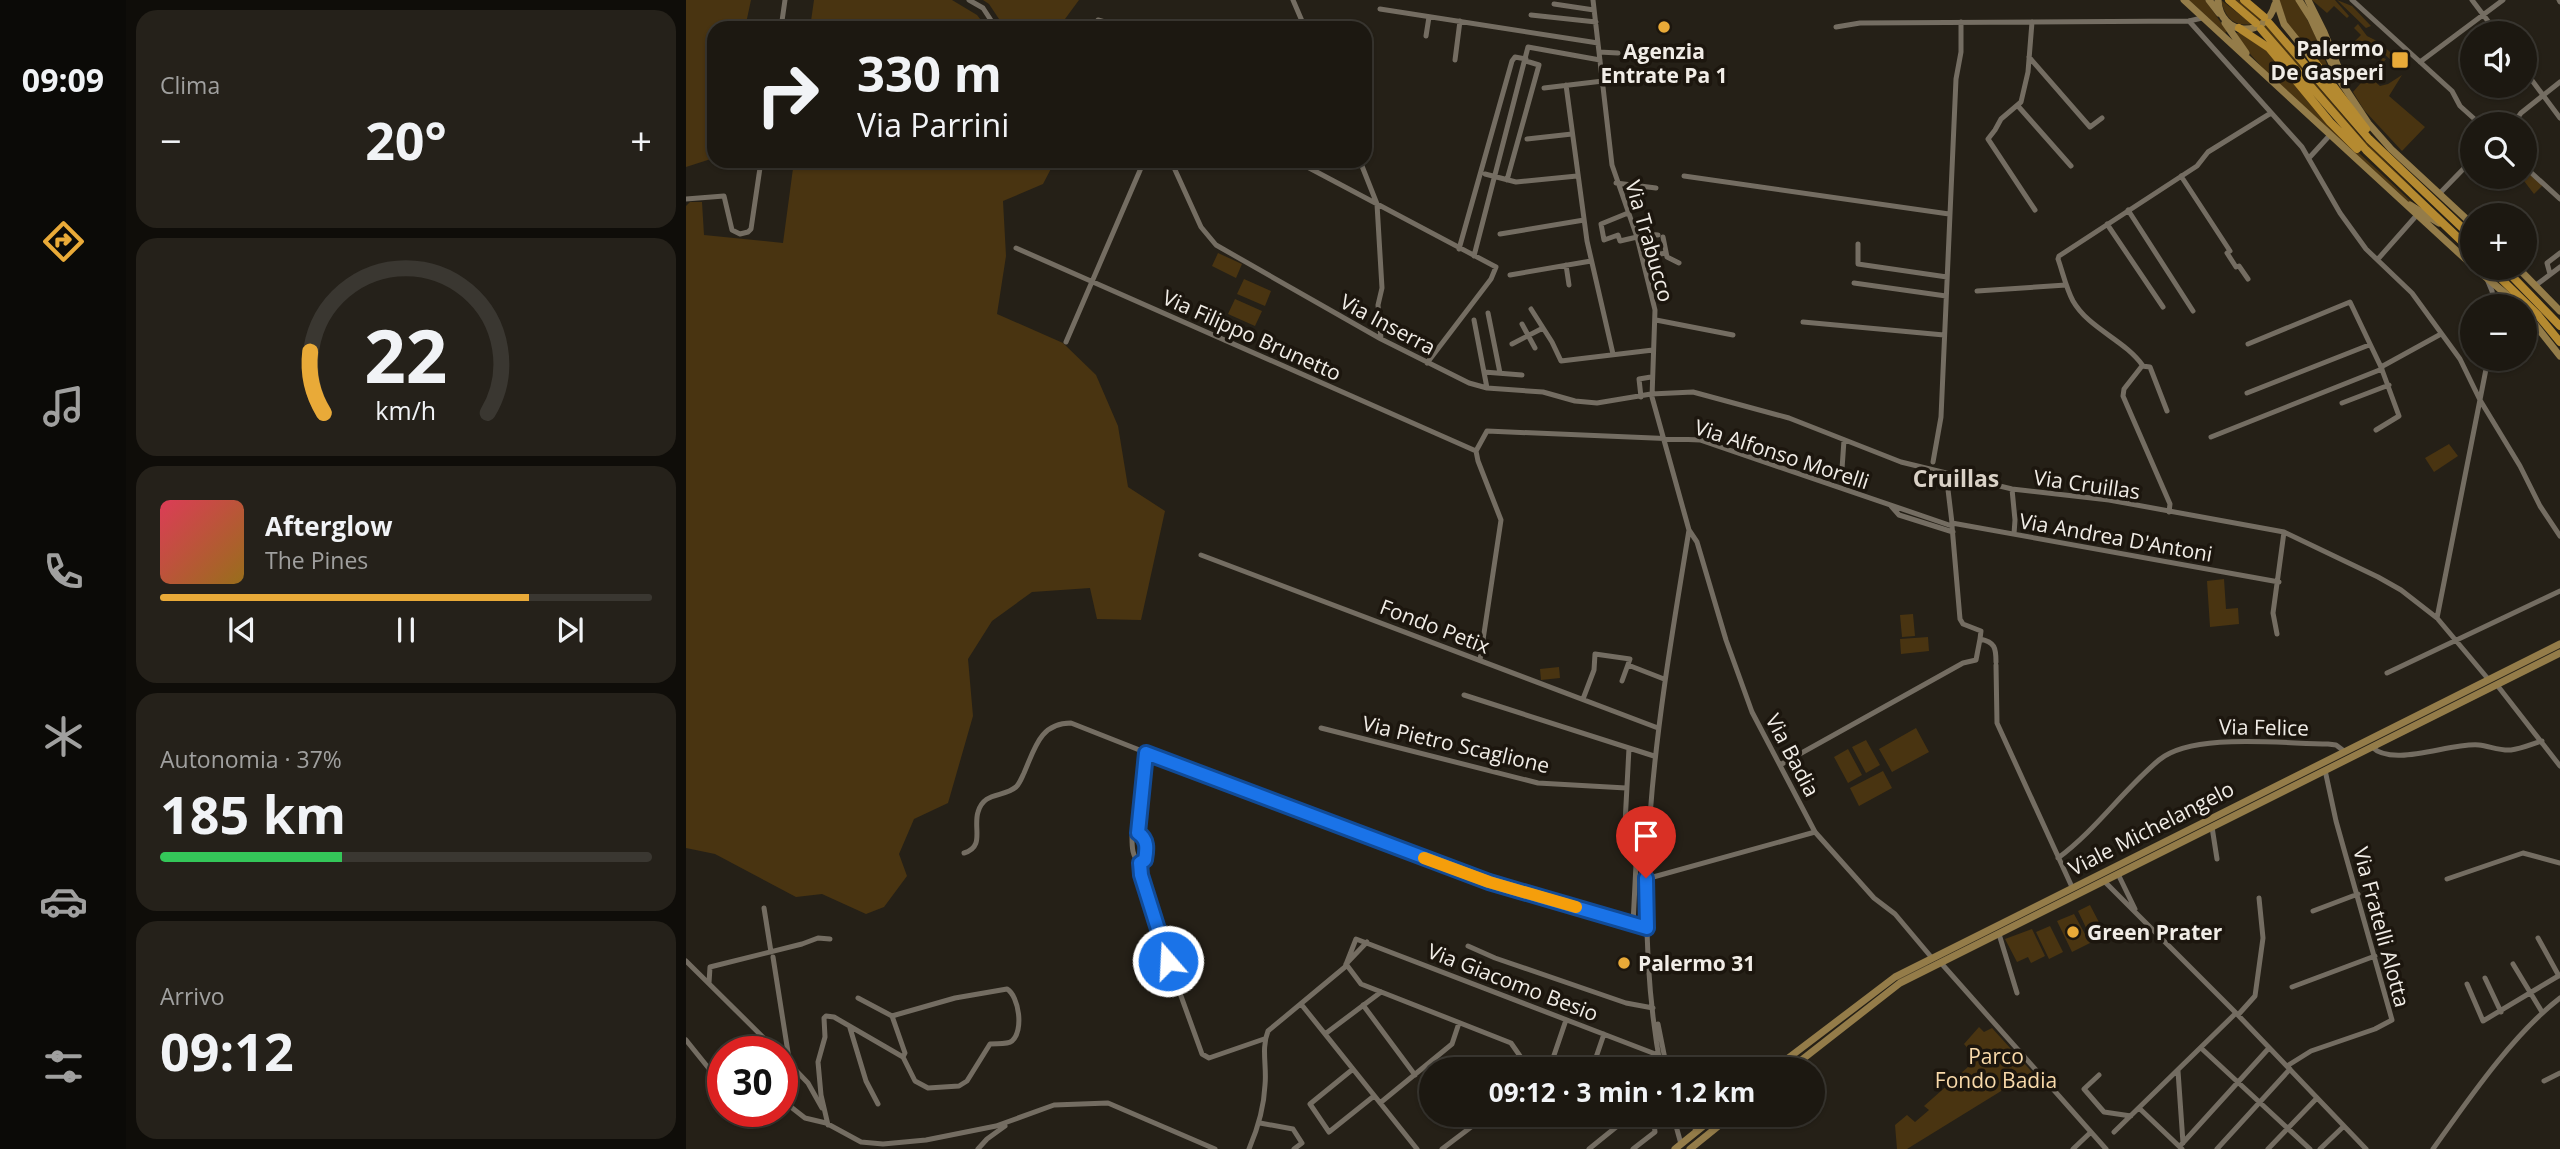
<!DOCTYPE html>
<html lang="it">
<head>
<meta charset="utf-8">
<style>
	body { margin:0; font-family:"Open Sans",sans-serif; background:#25211a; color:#f1f3f6; height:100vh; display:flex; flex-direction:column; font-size:26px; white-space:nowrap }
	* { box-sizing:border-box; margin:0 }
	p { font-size:23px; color:#a0a09f }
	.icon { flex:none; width:38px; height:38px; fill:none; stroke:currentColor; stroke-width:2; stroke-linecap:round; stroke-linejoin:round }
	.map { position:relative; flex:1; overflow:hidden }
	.drawer { display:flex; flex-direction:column; gap:10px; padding:10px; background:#0f0d09; width:560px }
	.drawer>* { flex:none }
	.hud { position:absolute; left:21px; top:21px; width:665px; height:147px; border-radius:21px; box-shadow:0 2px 5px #0004,0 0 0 2px #3a3731; background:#1c1811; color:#f1f3f6; overflow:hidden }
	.fabs { position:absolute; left:1774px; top:21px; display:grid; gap:14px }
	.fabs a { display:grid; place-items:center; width:77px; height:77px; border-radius:50%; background:#1c1811; box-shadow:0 2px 5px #0004,0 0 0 2px #3a3731; font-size:35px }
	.speed { position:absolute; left:21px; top:1036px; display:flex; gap:14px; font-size:35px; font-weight:700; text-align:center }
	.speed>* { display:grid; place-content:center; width:91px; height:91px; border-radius:50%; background:#1c1811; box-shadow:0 2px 5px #0004,0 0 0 2px #3a3731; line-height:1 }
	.speed .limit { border:10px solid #d22; background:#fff; color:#111 }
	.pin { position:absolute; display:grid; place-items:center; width:60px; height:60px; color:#fff; margin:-72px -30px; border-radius:50% 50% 50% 0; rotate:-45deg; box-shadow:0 0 7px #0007 }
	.pin .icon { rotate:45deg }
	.me { position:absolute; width:77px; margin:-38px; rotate:341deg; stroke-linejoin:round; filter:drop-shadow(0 0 5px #0008) }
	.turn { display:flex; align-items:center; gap:24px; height:147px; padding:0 35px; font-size:32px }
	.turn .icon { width:91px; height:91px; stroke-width:2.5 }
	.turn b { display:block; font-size:49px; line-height:60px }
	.big { font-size:52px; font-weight:700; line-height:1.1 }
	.drawer .card { flex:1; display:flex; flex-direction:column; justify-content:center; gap:10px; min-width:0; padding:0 24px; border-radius:21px; background:#25211a }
	.drawer .dial { align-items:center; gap:0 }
	.dial svg { height:182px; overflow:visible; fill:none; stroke:#3a3731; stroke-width:7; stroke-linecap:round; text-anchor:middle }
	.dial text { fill:#f1f3f6; stroke:none }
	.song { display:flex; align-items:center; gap:21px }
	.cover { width:84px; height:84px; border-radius:10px; background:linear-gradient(135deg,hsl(350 70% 55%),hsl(40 70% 35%)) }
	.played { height:7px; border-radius:4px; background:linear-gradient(90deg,#e9aa38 75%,#3a3731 75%) }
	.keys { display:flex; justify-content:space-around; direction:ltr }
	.heat { display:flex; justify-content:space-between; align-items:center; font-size:38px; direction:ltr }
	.charge { height:10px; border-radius:5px; background:linear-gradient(90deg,#34c759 37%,#3a3731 0) }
	.trip { position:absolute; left:733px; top:1057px; width:406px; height:70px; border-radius:35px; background:#1c1811; box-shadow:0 2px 5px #0004,0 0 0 2px #3a3731; font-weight:700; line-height:70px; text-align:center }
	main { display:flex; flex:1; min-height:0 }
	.dock { display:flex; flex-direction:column; width:126px; justify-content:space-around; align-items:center; background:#0b0a07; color:#a0a09f }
	.dock .icon { width:49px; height:49px }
	.dock .active { color:#e9aa38 }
	.dock b { font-size:32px; color:#f1f3f6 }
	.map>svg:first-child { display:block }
</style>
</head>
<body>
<main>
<nav class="dock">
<b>09:09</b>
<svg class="icon active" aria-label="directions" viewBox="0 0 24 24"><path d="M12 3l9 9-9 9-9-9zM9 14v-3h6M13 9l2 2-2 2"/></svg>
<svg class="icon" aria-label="music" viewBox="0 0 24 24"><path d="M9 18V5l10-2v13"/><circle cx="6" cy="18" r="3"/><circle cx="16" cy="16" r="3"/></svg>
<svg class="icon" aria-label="phone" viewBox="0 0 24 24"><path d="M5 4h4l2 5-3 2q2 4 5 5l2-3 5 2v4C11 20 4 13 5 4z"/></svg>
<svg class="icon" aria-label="climate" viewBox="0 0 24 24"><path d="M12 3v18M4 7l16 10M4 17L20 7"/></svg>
<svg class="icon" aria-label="car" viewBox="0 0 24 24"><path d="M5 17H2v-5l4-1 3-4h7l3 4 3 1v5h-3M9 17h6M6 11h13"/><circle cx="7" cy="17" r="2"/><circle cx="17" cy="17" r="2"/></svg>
<svg class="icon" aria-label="filters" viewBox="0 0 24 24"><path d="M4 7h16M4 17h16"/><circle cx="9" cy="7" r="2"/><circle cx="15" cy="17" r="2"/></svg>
</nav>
<section class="drawer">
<div class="card"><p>Clima</p>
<div class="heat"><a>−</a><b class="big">20°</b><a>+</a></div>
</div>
<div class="card dial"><svg viewBox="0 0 100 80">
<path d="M14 69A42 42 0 1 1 86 69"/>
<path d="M14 69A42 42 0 0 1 8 42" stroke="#e9aa38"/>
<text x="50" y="56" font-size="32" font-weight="700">22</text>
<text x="50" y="72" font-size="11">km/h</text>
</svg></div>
<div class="card">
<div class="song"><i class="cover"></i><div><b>Afterglow</b><p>The Pines</p></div></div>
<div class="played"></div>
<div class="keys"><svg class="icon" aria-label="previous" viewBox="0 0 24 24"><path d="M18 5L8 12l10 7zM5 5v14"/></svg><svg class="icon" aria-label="pause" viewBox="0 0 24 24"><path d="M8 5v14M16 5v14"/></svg><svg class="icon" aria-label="next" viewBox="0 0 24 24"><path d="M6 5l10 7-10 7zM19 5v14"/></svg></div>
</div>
<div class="card"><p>Autonomia · 37%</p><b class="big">185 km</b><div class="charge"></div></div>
<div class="card"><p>Arrivo</p><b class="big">09:12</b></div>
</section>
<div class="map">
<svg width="1874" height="1149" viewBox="0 0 1874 1149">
	<rect width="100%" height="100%" fill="#252017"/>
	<path fill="#493411" d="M0,0h65l-6,28h-31v61l-5,21 5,1v47l-28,9z
		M128,0h138l25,15 10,13h-177z
		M297,0h96l-14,19 -11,9h-49l-16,-24z
		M1503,0h16l22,31 -2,2z
		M1535,0l31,24c-19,3 -27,-7 -31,-24z
		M1547,0h6l19,16 104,122 50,49 -2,2 -18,-16z
		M1593,0h17l3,4 15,29 18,44 -43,-49z
		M1626,0h23l14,16 -2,2 -13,-12 -7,7z
		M1651,0l15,6 19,20 -5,2z
		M1672,24l9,12 10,5 19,16 -4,4 -8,-7 -8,-1 -12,-10 -3,3 -6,-5 6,-6 -7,-7z
		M1550,33h5l21,12 68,81 85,79h-3l-143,-130 -18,-20z
		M1695,57l5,2 -15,19 9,8 8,-2 14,-9 -13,21 36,31 -23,24 -38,-41 -11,-18 29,-33z
		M108,161h261l-12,23 -40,17 3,55 -9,58 66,29 33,32 22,51 10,61 37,24 -24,109 -44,-1 -7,-31 -58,4 -40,29 -24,38 5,57 -25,87 -34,16 -15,35 8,22 -23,31 -18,7 -44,-20 -26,3 -81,-43 -29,-6v-642l4,-4h12l2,33 79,8z
		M1839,169l18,16 -9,9 -13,-17h4z
		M532,253l24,11 -6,14 -24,-12z
		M558,279l27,12 -6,15 -28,-12z
		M549,299l27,12 -7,15 -27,-12z
		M1763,444l9,12 -24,16 -9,-14z
		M1538,579l2,30 12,-1 1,16 -29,3 -3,-46z
		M1227,614l2,22 -13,1 -2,-22z
		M1242,637l1,14 -28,3 -1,-15z
		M873,667l1,11 -19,2 -1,-11z
		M1230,728l13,24 -37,20 -13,-23z
		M1180,740l14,25 -14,8 -14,-26z
		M1162,749l14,26 -14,8 -14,-26z
		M1197,771l9,17 -33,18 -9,-18z
		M1404,905l13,25 -13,6 -12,-25z
		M1388,914l16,29 -18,9 -15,-31z
		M1364,926l13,26 -14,7 -13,-27z
		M1346,929l13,27 -14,7 -3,-6 -11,5 -12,-23z
		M1293,1027l5,5 8,-4 40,44 -125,77h-10l-2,-24 12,-10 8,7 14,-12 -5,-4 53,-47 -13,-15z"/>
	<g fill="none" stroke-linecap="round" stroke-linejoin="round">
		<path stroke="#746d62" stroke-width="5" d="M283,0l14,8 13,20
			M607,0l12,28
			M907,0l19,165 25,72 18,73 -3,87 37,133 8,12 29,98 26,72 63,120 59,66 21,16 37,44
			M1666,0l100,91 8,15 20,18
			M1786,0l25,33
			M1873,0l1,2
			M868,4l40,6
			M694,9l218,34
			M845,15l65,7
			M1503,21l113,126 38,66 26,36 46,44 48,66 20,41 40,66 20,40 20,30
			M1346,22l-4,50 -7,30 -20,17 -6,11 -7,9 47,71
			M1150,27l24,-4 329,-2 13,-3
			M95,28l4,-28
			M406,28l6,-8 7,2 5,6
			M740,36l3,-19
			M913,52l19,1
			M1343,57l61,70 12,-9
			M769,60l5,-39
			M1734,62l83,-62
			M1839,71l35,47
			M880,85l21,156 26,113
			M858,88l59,-7
			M1332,106l53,60
			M1827,124l8,-11 39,-31
			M841,139l45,-5
			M1623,158l21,-23
			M485,161l30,66 15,18 165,94 88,44 18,5 56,4 32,9 22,2 54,-9 42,-2 96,26 112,44 111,27 97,11 175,32 94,45 23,13 36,28 52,62
			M610,161l200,106 -5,12 -64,84
			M674,161l17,43 5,84 -4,17 3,34
			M1839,167l35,32
			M799,174l31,8 61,-6
			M998,176l265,38
			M1495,176l49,75 -3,2 9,14 3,-1 9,13
			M821,180l32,-115 -13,-4
			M930,183l40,5
			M1753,194l34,-35
			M0,199l38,-3 8,34 8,4 8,-2 3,-3 10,-68
			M1442,210l65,101
			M942,213l-27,11 3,16 14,-5 2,6 17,-4
			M1421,224l56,83
			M950,233l22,2
			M814,234l84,-14
			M977,237l4,20 12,6
			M1172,244v20l89,13
			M330,248l460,203
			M773,249l53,-188 3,-4 11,2
			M788,256l54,-209 72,13
			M957,257l23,-4
			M1692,259l38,-43
			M880,265l3,20
			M1864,274l-3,-11 13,-10
			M824,275l81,-14
			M1801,279l5,12 3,15
			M1168,283l92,13
			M1850,285l24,-18
			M1291,291l89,-6
			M845,309l21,33 9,19 92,-11
			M802,313l12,60
			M788,320l13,68
			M970,320l77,15
			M1117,322l141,13
			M836,324l13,24
			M380,342l78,-181
			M826,344l31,-16
			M1562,344l102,-42 31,65
			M1457,366c-18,-26 -54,-37 -70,-65 -7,-13 -10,-28 -15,-42l1,-3 138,-90 11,-14 63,-39
			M798,372l38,3
			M1561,393l122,-48
			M955,397l-2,-18 12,-2
			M1656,403l47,-18
			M1481,411l-17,-44 -8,-1 -18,23 -1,7 47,108 -1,8
			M1690,430l23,-14 -18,-49 60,-33
			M1525,437l171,-68
			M790,451l11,-20 213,9 252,86
			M790,451l2,10 23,59 -21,140
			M1247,462l8,-45 15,-338 5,-27v-30
			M1156,469l2,-29
			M1260,473l6,50
			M1326,489l3,31 -1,14
			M1205,506l8,9 54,17
			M1266,526v-3l327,59
			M1266,526l8,93 3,5 18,7 -1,8c15,3 16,9 16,23
			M515,555l457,173
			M1751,618l51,-259
			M1591,634l-4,-21 11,-81
			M942,665l36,14
			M1310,665l1,58 75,164
			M1701,673l173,-82
			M1811,685l63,81
			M778,695l190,61
			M897,699l11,-29 1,-16 35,5 -8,22
			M635,728l217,55 88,5
			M1686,747c21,21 79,-5 107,-2 10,1 21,6 32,5 10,-1 21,-6 31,-9
			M943,748l-4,76 16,1
			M460,753l-9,80 -5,4c0,10 0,20 8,26l1,12 19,63 42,116 7,4 55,-19
			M1094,765l183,-102 13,-3 4,-21
			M1526,827l5,32
			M451,833c11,6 10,16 8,27l-5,3
			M278,853c21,-6 9,-25 14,-41 6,-21 25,-14 38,-25 4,-4 6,-10 8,-14 11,-25 16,-50 47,-50l180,71 238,88 158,45
			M1372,858c38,-28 64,-67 101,-98 34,-28 125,-16 169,-16l8,1 8,6
			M1432,874l17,35
			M960,879l169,-47
			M1761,879l76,-26 37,10
			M1418,881l132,132 130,136
			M78,908l7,44
			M1627,911l45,-17
			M947,924l5,-99
			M1313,934l18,59
			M1852,938l21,38
			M681,942l-21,22 15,20 150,59 18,26
			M782,946l27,12 131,45 27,5
			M87,957l17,108
			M0,961l92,91
			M1255,963l165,186
			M1827,964l29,48
			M1799,978l16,34
			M23,983l1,-16 92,-23 16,-6 12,1
			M1781,984l16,37 77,-46
			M1606,987l83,-31
			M172,998l34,18
			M615,1004l116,145
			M677,1005l52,70
			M1552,1015l17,-19 8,-58 -4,-40
			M972,1024l9,45
			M164,1028l16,53 12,23
			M639,1034l56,-42
			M0,1040l37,46
			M1515,1048l109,101
			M96,1056l26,27 14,25
			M1601,1066l24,-15 64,-22 17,-9 -56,-199 -11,-51
			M667,1069l-43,35 19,28 45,-36
			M861,1069l3,-2 16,-47
			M883,1069l5,-4 8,4
			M906,1069l12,-35
			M975,1069c-34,-180 -1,-361 28,-539
			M1492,1071l5,72
			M1413,1075l-15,14 20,23 27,4
			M1858,1081l16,-8
			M96,1100l23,18 21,5 35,19 22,2 43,-4 70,-14 58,-21 54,-2 107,46
			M694,1103l72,-59 7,-21
			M1453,1108l43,41
			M58,1111l8,2 5,-2
			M987,1115l8,29
			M999,1115l12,16
			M574,1123l33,6 9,14 -8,6
			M142,1125l-7,-30 -3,-33 7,-25 -1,-19 2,-2 8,1 69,40 12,24 13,7 31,-2 8,-5 23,-37c6,-1 17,1 22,-3 12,-10 7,-45 -5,-52l-52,9 -63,18 13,37 -2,4
			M1428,1132l122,-119
			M1494,1146l89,-98
			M292,1149l9,-10 18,-13
			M563,1149c9,-21 15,-41 16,-64 2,-18 -4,-37 3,-54l77,-64 11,-28 302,116
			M756,1149l45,-34
			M903,1149l42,-34
			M947,1149l22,-17 -2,-17
			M1387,1149l18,-17
			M1531,1149l73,-80
			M1582,1149l49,-51
			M1634,1149l24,-23
			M1747,1149c35,-49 80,-115 127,-151"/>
		<path stroke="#947c49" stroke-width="7" d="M1498,0l289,266
			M1523,0l10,13
			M1532,0c2,37 48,39 57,4
			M1590,0l8,24 29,36
			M1613,0l12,19 28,60 29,44 23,26 82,76
			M1622,0l16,32 17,42
			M1539,23l21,30
			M1724,205l29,18
			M1789,268l45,38
			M1832,268l42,43
			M1839,312l35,44
			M1088,1069l121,-92 665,-333
			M1104,1069l110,-86 660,-330
			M989,1149l42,-34
			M1004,1149l42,-34"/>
		<path stroke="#b58a30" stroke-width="8" d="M1543,0l27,23
			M1558,0l20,17
			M1583,23l100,116 104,99
			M1553,28l30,20 61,74 27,27
			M1575,29l105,121 107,102
			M1625,57l55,72
			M1804,268l47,46 23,28
			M1818,268l56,58"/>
	</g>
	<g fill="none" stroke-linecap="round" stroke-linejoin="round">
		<g stroke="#114b97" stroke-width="18">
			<path id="route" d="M482,961l-27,-86 -1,-12 5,-3c2,-11 3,-21 -7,-27l8,-80 343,129 158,46 -1,-50"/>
		</g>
		<use href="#route" stroke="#1a73e8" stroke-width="12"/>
		<path stroke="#f59e0b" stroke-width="12" d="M738,858l65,24 87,25"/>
	</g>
	<g fill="#e9aa38" stroke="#1c160e" stroke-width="2.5">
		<circle cx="978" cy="27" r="7"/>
		<rect x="1705" y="51" width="18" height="18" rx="3.5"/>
		<circle cx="1387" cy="932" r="7"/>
		<circle cx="938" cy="963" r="7"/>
	</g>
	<g text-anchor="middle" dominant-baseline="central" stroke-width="7" stroke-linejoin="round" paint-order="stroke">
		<g font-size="21" font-weight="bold" fill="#f1ede7" stroke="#1c160e" text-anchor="start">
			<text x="1698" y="48" text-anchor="end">Palermo<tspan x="1698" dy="24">De Gasperi</tspan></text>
			<text x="978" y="51" text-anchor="middle">Agenzia<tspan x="978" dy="24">Entrate Pa 1</tspan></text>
			<text x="1401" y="932">Green Prater</text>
			<text x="952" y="963">Palermo 31</text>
		</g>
		<g font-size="21" fill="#f1ede7" stroke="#1c160e">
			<text transform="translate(964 241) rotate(74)">Via Trabucco</text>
			<text transform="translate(702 324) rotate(28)">Via Inserra</text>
			<text transform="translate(566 335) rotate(24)">Via Filippo Brunetto</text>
			<text transform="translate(1096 454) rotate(18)">Via Alfonso Morelli</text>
			<text transform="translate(1401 484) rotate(8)">Via Cruillas</text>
			<text transform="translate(1430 537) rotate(10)">Via Andrea D'Antoni</text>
			<text transform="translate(749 626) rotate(21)">Fondo Petix</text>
			<text transform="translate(1578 727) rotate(1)">Via Felice</text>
			<text transform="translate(770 744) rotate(13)">Via Pietro Scaglione</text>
			<text transform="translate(1107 755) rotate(62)">Via Badia</text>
			<text transform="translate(1465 828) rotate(-27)">Viale Michelangelo</text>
			<text transform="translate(1696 927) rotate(75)">Via Fratelli Alotta</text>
			<text transform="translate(827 982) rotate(21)">Via Giacomo Besio</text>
		</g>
		<g font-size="21" fill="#f9daaa" stroke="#1c160e">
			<text x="1310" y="1056">Parco<tspan x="1310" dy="24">Fondo Badia</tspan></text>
		</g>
		<g font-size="23" font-weight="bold" fill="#d9d1c6" stroke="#1c160e">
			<text x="1270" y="478">Cruillas</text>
		</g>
	</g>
</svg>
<div class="fabs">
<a><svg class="icon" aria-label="sound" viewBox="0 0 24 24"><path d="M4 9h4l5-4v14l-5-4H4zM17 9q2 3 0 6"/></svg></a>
<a><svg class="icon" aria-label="search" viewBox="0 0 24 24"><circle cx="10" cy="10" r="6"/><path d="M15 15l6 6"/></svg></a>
<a>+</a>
<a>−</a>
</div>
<div class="speed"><div class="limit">30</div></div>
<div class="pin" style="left:960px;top:878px;background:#d93025"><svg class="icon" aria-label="arrive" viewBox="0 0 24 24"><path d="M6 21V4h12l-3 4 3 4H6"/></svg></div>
<svg class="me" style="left:482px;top:961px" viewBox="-20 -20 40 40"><circle r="17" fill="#1a73e8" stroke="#fff" stroke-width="3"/><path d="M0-11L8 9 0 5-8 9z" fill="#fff"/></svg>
<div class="trip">09:12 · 3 min · 1.2 km</div>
<div class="hud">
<div class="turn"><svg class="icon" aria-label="right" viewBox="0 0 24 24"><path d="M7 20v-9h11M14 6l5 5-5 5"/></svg><div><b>330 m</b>Via Parrini</div></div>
</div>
</div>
</main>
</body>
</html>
